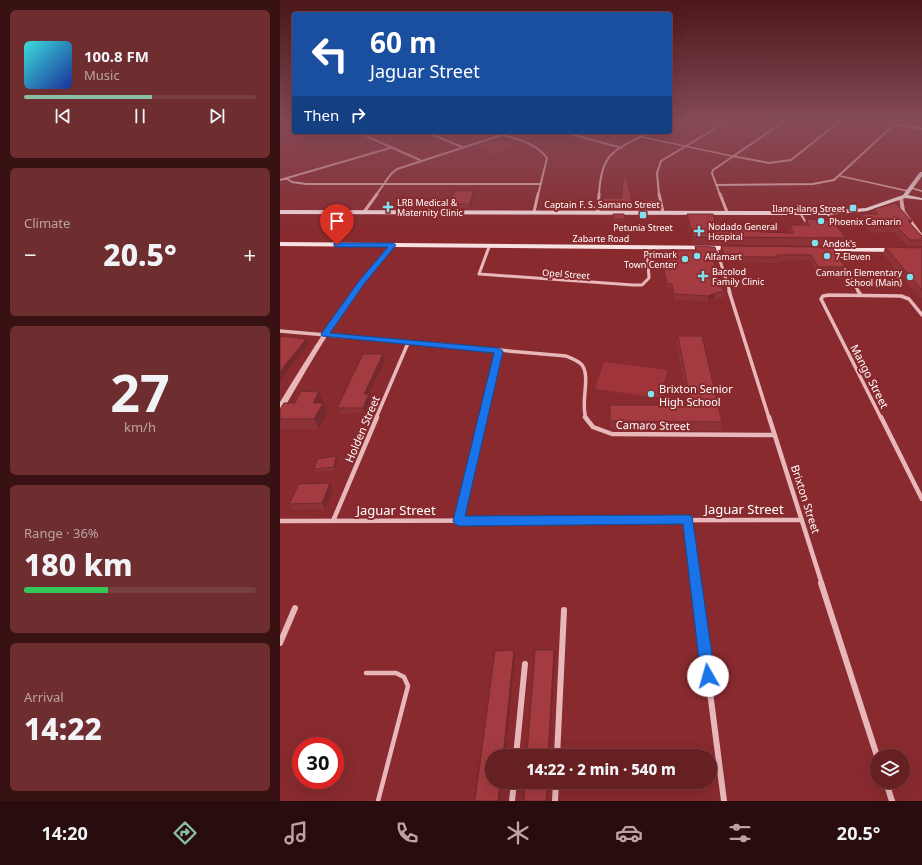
<!DOCTYPE html>
<html lang="en">
<head>
<meta charset="utf-8">
<style>
	body { margin:0; font-family:"Noto Sans",sans-serif; background:#6e2d2f; color:#f1f3f6; height:100vh; display:flex; flex-direction:column; font-size:15px; white-space:nowrap }
	* { box-sizing:border-box; margin:0 }
	p { font-size:13px; color:#bca3a5 }
	.icon { flex:none; width:22px; height:22px; fill:none; stroke:currentColor; stroke-width:2; stroke-linecap:round; stroke-linejoin:round }
	.map { position:relative; flex:1; overflow:hidden }
	.side { display:flex; flex-direction:column; gap:10px; padding:10px; background:#381213; width:280px }
	.side>* { flex:none }
	.hud { position:absolute; left:12px; top:12px; width:380px; height:122px; border-radius:4px; box-shadow:0 4px 16px #0002,0 0 0 1px #793e40; background:#1a4fa0; color:#fff; overflow:hidden }
	.buttons { position:absolute; left:590px; top:749px; display:grid; gap:8px }
	.buttons a { display:grid; place-items:center; width:40px; height:40px; border-radius:50%; background:#662022; box-shadow:0 4px 16px #0002,0 0 0 1px #793e40; font-size:20px }
	.speed { position:absolute; left:12px; top:737px; display:flex; gap:8px; font-size:20px; font-weight:700; text-align:center }
	.speed>* { display:grid; place-content:center; width:52px; height:52px; border-radius:50%; background:#662022; box-shadow:0 4px 16px #0002,0 0 0 1px #793e40; line-height:1 }
	.speed .limit { border:6px solid #d22; background:#fff; color:#111 }
	.pin { position:absolute; display:grid; place-items:center; width:34px; height:34px; color:#fff; margin:-41px -17px; border-radius:50% 50% 50% 0; rotate:-45deg; box-shadow:0 0 4px #0007 }
	.pin .icon { rotate:45deg }
	.me { position:absolute; width:44px; margin:-22px; rotate:353deg; stroke-linejoin:round; filter:drop-shadow(0 0 3px #0008) }
	.turn { display:flex; align-items:center; gap:14px; height:84px; padding:0 12px; font-size:18px }
	.turn .icon { width:52px; height:52px; stroke-width:2.5 }
	.turn b { display:block; font-size:28px; line-height:34px }
	.then { display:flex; align-items:center; height:38px; padding:0 12px; background:#0003; gap:8px; font-size:15px }
	.big { font-size:30px; font-weight:800; line-height:1.1 }
	.side .card { flex:1; display:flex; flex-direction:column; justify-content:center; gap:6px; min-width:0; padding:0 14px; border-radius:6px; background:#6e2d2f }
	.side .dial { align-items:center; gap:0 }
	.dial b { font-size:52px; line-height:1 }
	.song { display:flex; align-items:center; gap:12px }
	.cover { width:48px; height:48px; border-radius:6px; background:linear-gradient(135deg,hsl(180 70% 55%),hsl(230 70% 35%)) }
	.played { height:4px; border-radius:2px; background:linear-gradient(90deg,#8abfa5 55%,#793e40 55%) }
	.keys { display:flex; justify-content:space-around; direction:ltr }
	.heat { display:flex; justify-content:space-between; align-items:center; font-size:22px; direction:ltr }
	.charge { height:6px; border-radius:3px; background:linear-gradient(90deg,#34c759 36%,#793e40 0) }
	.trip { position:absolute; left:205px; top:749px; width:232px; height:40px; border-radius:20px; background:#662022; box-shadow:0 4px 16px #0002,0 0 0 1px #793e40; font-weight:800; line-height:40px; text-align:center }
	.menu { display:flex; height:64px; justify-content:space-around; align-items:center; background:#290d0e; color:#bca3a5 }
	.menu .icon { width:28px; height:28px }
	.menu .on { color:#8abfa5 }
	.menu b { font-size:18px; color:#f1f3f6 }
	main { display:flex; flex:1; min-height:0 }
	.map>svg:first-child { display:block }
</style>
</head>
<body>
<main>
<section class="side">
<div class="card">
<div class="song"><i class="cover"></i><div><b>100.8 FM</b><p>Music</p></div></div>
<div class="played"></div>
<div class="keys"><svg class="icon" aria-label="previous" viewBox="0 0 24 24"><path d="M18 5L8 12l10 7zM5 5v14"/></svg><svg class="icon" aria-label="pause" viewBox="0 0 24 24"><path d="M8 5v14M16 5v14"/></svg><svg class="icon" aria-label="next" viewBox="0 0 24 24"><path d="M6 5l10 7-10 7zM19 5v14"/></svg></div>
</div>
<div class="card"><p>Climate</p>
<div class="heat"><a>−</a><b class="big">20.5°</b><a>+</a></div>
</div>
<div class="card dial"><b>27</b><p>km/h</p></div>
<div class="card"><p>Range · 36%</p><b class="big">180 km</b><div class="charge"></div></div>
<div class="card"><p>Arrival</p><b class="big">14:22</b></div>
</section>
<div class="map">
<svg width="642" height="801" viewBox="0 0 642 801">
	<rect width="100%" height="100%" fill="#882a2e"/>
	<path fill="#9f353b" d="M220,139l17,7 -24,7 -16,-8z
		M324,362l63,8 -6,28 -66,-9z"/>
	<g fill="none" stroke-linecap="round" stroke-linejoin="round">
		<path stroke="#e8b7ba" stroke-width="1.5" d="M362,137l90,19
			M560,176l68,15
			M631,188l11,3"/>
		<path stroke="#e8b7ba" stroke-width="2" d="M365,207h17
			M365,212l-1,-10h16
			M520,213l7,11
			M547,213l6,10"/>
		<path stroke="#e8b7ba" stroke-width="4.5" d="M86,673h30l8,4 4,9 -30,115"/>
		<path stroke="#e8b7ba" stroke-width="2" d="M599,121l43,8
			M390,122l3,-1
			M3,123h11
			M86,132l2,5 52,23
			M146,132l36,15
			M214,132c18,6 42,10 53,26l-9,37
			M283,132l59,16
			M356,132l9,3
			M452,156l37,7 22,-3 49,-39
			M6,178l6,4 14,2h235
			M0,180l110,-32
			M436,185l97,-1 21,-4 64,-59
			M96,195l15,-21 6,-5 114,-37
			M319,195c2,-44 16,-45 52,-63
			M379,195l-2,-22 4,-12 67,-40
			M440,195l-8,-22 1,-3 72,-49"/>
		<path stroke="#e8b7ba" stroke-width="3" d="M379,194l4,18
			M440,194l7,18
			M84,212l13,-18
			M254,212l4,-18
			M318,212l1,-18
			M209,247l-10,27 154,11h9l7,-7 -2,-30
			M436,248l14,44
			M562,265l17,27"/>
		<path stroke="#e8b7ba" stroke-width="3.5" d="M449,291l40,127
			M578,291l3,4
			M0,331l286,25c5,2 13,5 16,9 9,12 -2,38 4,53
			M96,418l32,-75
			M203,418l15,-67
			M601,418l-60,-119 2,-3 6,-1 72,1 8,3 13,16"/>
		<path stroke="#e8b7ba" stroke-width="4.5" d="M305,417l8,10 19,7 162,1
			M489,417l53,167
			M601,417l41,82
			M408,520l8,64
			M0,521l521,-1
			M53,521l44,-104
			M179,521l24,-104"/>
		<path stroke="#e8b7ba" stroke-width="6" d="M416,583l28,218
			M541,583l56,173
			M0,643l15,-35
			M236,756l9,-92
			M277,756l7,-146
			M606,782l6,19
			M232,801l2,-19
			M275,801l1,-19"/>
		<path fill="#e8b7ba" fill-rule="evenodd" d="M619,197l4,1 2,13 17,23v4h-2l-19,-27z
			M111,244l4,1c-15,19 -31,37 -46,58 -24,34 -45,71 -66,107h-3v-8c34,-55 67,-110 111,-158z"/>
		<path fill="#f8e1e2" fill-rule="evenodd" d="M640,172h2v4l-14,19 14,3v2l-17,-2 -38,13 -40,4 -547,-1v-4l547,1 39,-3 37,-13z
			M0,242l451,4 3,2 -3,2 -451,-4z
			M543,248h72l3,2 -3,2 -74,-1v-2z"/>
	</g>
	<path fill="#8d3337" d="M194,191l1,5 -5,12h-20v-4z
		M322,198l31,8v3h-31z
		M594,209l38,12 -1,3 11,12v10h-15l-13,-14 -24,1 -10,-13 2,-6h11z
		M333,214h11l1,7h-12z
		M407,214l29,11 45,7 27,1 2,-8h14l2,-6 40,19 -2,8 -151,-2 -6,-22z
		M415,246l23,11 -1,5h-4l11,30 -1,6h-9l-6,3 -34,-1 -2,-11h-5l-7,-34v-5h35z
		M441,246l111,1 13,20 -2,6h-26l-7,-13 -33,1 -1,2 -52,-1 -4,-10z
		M605,247l31,1 1,-1h5v50h-3l-36,-43z
		M398,336l44,86 -1,9 -111,-2v-24h78l-11,-61z
		M103,354l2,6 -16,34 2,5 -6,14 -25,1 -3,-6z
		M43,402v1l4,10 -8,16h-39v-20z
		M56,456l2,3 -3,11 -20,2 -1,-3z
		M53,489l-8,20 -32,1 -4,-6z"/>
	<path fill="#73292d" d="M194,191l1,5 -5,12 -1,-4z
		M435,293l-1,5 -6,3v-5z
		M26,339l2,5 -20,26 -8,12v-10l5,-7z
		M103,354l2,6 -19,40 -2,-6z
		M39,392l4,10 -6,11 -4,-10z
		M89,394l2,5 -6,14 -2,-5z
		M43,403l4,10 -8,16 -5,-10z
		M56,456l2,3 -3,11 -1,-3z
		M50,483l3,6 -8,20 -3,-6z
		M234,650l1,6 -10,100h-2z
		M274,650l1,5 -6,101h-1z
		M220,782h2l-2,19h-2z
		M267,782h1l-1,19h-1z"/>
	<path fill="#a43b40" stroke="#73292d" d="M343,177h3l7,29h-31v-8h20z
		M175,191h19l-5,13h-19z
		M615,203l17,18h-4l14,15v4h-12l-14,-14h-24l-10,-12h16l-4,-5z
		M333,214h11l1,5h-12z
		M407,214h26l3,11h42l3,7 32,1 -3,-8h19l-3,-6 26,1 14,18 -153,-1z
		M415,246l20,1 3,10h-6l12,35 -9,1 -7,3 -34,-2 -2,-10h-5l-7,-34h36z
		M441,246l111,1 13,20h-27l-7,-12h-34v2h-52z
		M605,247l33,1 -1,-1h5v43z
		M2,336l24,3 -21,26 -5,7v-33z
		M398,336h24l20,86 -112,-1v-16h81z
		M83,354h20l-19,40h5l-6,14h-26z
		M21,391l18,1 -6,11h10l-9,16h-34v-10l4,-6h11z
		M56,456l-2,11 -20,2 3,-10z
		M50,483l-8,20 -33,1 10,-20z
		M234,650l-11,106h-11v26h8l-2,19h-23l20,-150z
		M255,650h19l-6,106h-21z
		M245,782h22l-1,19h-22z"/>
	<linearGradient id="sky" x2="0" y2="1"><stop stop-color="#4b1719"/><stop offset="0.52" stop-color="#854a57"/><stop offset="1" stop-color="#854a57" stop-opacity="0"/></linearGradient>
	<rect width="642" height="233" fill="url(#sky)"/>
	<path fill="#1a73e8" stroke="#114b97" d="M54,243h59l3,2 -32,39 -34,49 168,15 5,3 -38,165 223,-1 4,1 23,160 -2,5 -5,2 -5,-2 -2,-5 -18,-152 -224,2 -4,-2 -2,-3 41,-168 -172,-17 -1,-2 38,-53 29,-34h-51l-3,-1z"/>
	<g fill="#7fe2ee" stroke="#882a2e" stroke-width="1.5">
		<path d="M106 201h4v4h4v4h-4v4h-4v-4h-4v-4h4z"/>
		<rect x="569" y="204" width="8" height="8" rx="2"/>
		<rect x="359" y="211" width="8" height="8" rx="2"/>
		<circle cx="541" cy="221" r="4"/>
		<path d="M417 225h4v4h4v4h-4v4h-4v-4h-4v-4h4z"/>
		<circle cx="535" cy="243" r="4"/>
		<circle cx="417" cy="256" r="4"/>
		<circle cx="547" cy="256" r="4"/>
		<circle cx="405" cy="259" r="4"/>
		<path d="M421 270h4v4h4v4h-4v4h-4v-4h-4v-4h4z"/>
		<circle cx="630" cy="277" r="4"/>
		<circle cx="371" cy="394" r="4"/>
	</g>
	<g text-anchor="middle" dominant-baseline="central" stroke-width="4" stroke-linejoin="round" paint-order="stroke">
		<g font-size="9" fill="#fff" stroke="#882a2e" text-anchor="start">
			<text x="117" y="202">LRB Medical &amp;<tspan x="117" dy="10">Maternity Clinic</tspan></text>
			<text x="565" y="208" text-anchor="end">Ilang-ilang Street</text>
			<text x="549" y="221">Phoenix Camarin</text>
			<text x="428" y="226">Nodado General<tspan x="428" dy="10">Hospital</tspan></text>
			<text x="363" y="227" text-anchor="middle">Petunia Street</text>
			<text x="543" y="243">Andok's</text>
			<text x="397" y="254" text-anchor="end">Primark<tspan x="397" dy="10">Town Center</tspan></text>
			<text x="425" y="256">Alfamart</text>
			<text x="555" y="256">7-Eleven</text>
			<text x="432" y="271">Bacolod<tspan x="432" dy="10">Family Clinic</tspan></text>
			<text x="622" y="272" text-anchor="end">Camarin Elementary<tspan x="622" dy="10">School (Main)</tspan></text>
		</g>
		<g font-size="9" fill="#fff" stroke="#882a2e">
			<text x="322" y="204">Captain F. S. Samano Street</text>
			<text x="321" y="238">Zabarte Road</text>
			<text transform="translate(286 274) rotate(4)">Opel Street</text>
		</g>
		<g font-size="11" fill="#fff" stroke="#882a2e">
			<text transform="translate(590 376) rotate(63)">Mango Street</text>
			<text transform="translate(373 425) rotate(1)">Camaro Street</text>
			<text transform="translate(82 429) rotate(-67)">Holden Street</text>
			<text transform="translate(526 499) rotate(72)">Brixton Street</text>
		</g>
		<g font-size="11" fill="#fff" stroke="#882a2e" text-anchor="start">
			<text x="379" y="388">Brixton Senior<tspan x="379" dy="13">High School</tspan></text>
		</g>
		<g font-size="13" fill="#fff" stroke="#882a2e">
			<text x="464" y="509">Jaguar Street</text>
			<text x="116" y="510">Jaguar Street</text>
		</g>
	</g>
</svg>
<div class="buttons">
<a><svg class="icon" aria-label="layers" viewBox="0 0 24 24"><path d="M12 4l9 5-9 5-9-5zM3 14l9 5 9-5"/></svg></a>
</div>
<div class="speed"><div class="limit">30</div></div>
<div class="pin" style="left:57px;top:245px;background:#d93025"><svg class="icon" aria-label="arrive" viewBox="0 0 24 24"><path d="M6 21V4h12l-3 4 3 4H6"/></svg></div>
<svg class="me" style="left:428px;top:676px" viewBox="-20 -20 40 40"><circle r="19" fill="#fff"/><path d="M0-13L10 11 0 6-10 11z" fill="#1a73e8"/></svg>
<div class="trip">14:22 · 2 min · 540 m</div>
<div class="hud">
<div class="turn"><svg class="icon" aria-label="left" viewBox="0 0 24 24"><path d="M17 20v-9H6M10 6l-5 5 5 5"/></svg><div><b>60 m</b>Jaguar Street</div></div>
<div class="then">Then<svg class="icon" aria-label="right" viewBox="0 0 24 24"><path d="M7 20v-9h11M14 6l5 5-5 5"/></svg></div>
</div>
</div>
</main>
<nav class="menu">
<b>14:20</b>
<svg class="icon on" aria-label="directions" viewBox="0 0 24 24"><path d="M12 3l9 9-9 9-9-9zM9 14v-3h6M13 9l2 2-2 2"/></svg>
<svg class="icon" aria-label="music" viewBox="0 0 24 24"><path d="M9 18V5l10-2v13"/><circle cx="6" cy="18" r="3"/><circle cx="16" cy="16" r="3"/></svg>
<svg class="icon" aria-label="phone" viewBox="0 0 24 24"><path d="M5 4h4l2 5-3 2q2 4 5 5l2-3 5 2v4C11 20 4 13 5 4z"/></svg>
<svg class="icon" aria-label="climate" viewBox="0 0 24 24"><path d="M12 3v18M4 7l16 10M4 17L20 7"/></svg>
<svg class="icon" aria-label="car" viewBox="0 0 24 24"><path d="M5 17H2v-5l4-1 3-4h7l3 4 3 1v5h-3M9 17h6M6 11h13"/><circle cx="7" cy="17" r="2"/><circle cx="17" cy="17" r="2"/></svg>
<svg class="icon" aria-label="filters" viewBox="0 0 24 24"><path d="M4 7h16M4 17h16"/><circle cx="9" cy="7" r="2"/><circle cx="15" cy="17" r="2"/></svg>
<b>20.5°</b>
</nav>
</body>
</html>
